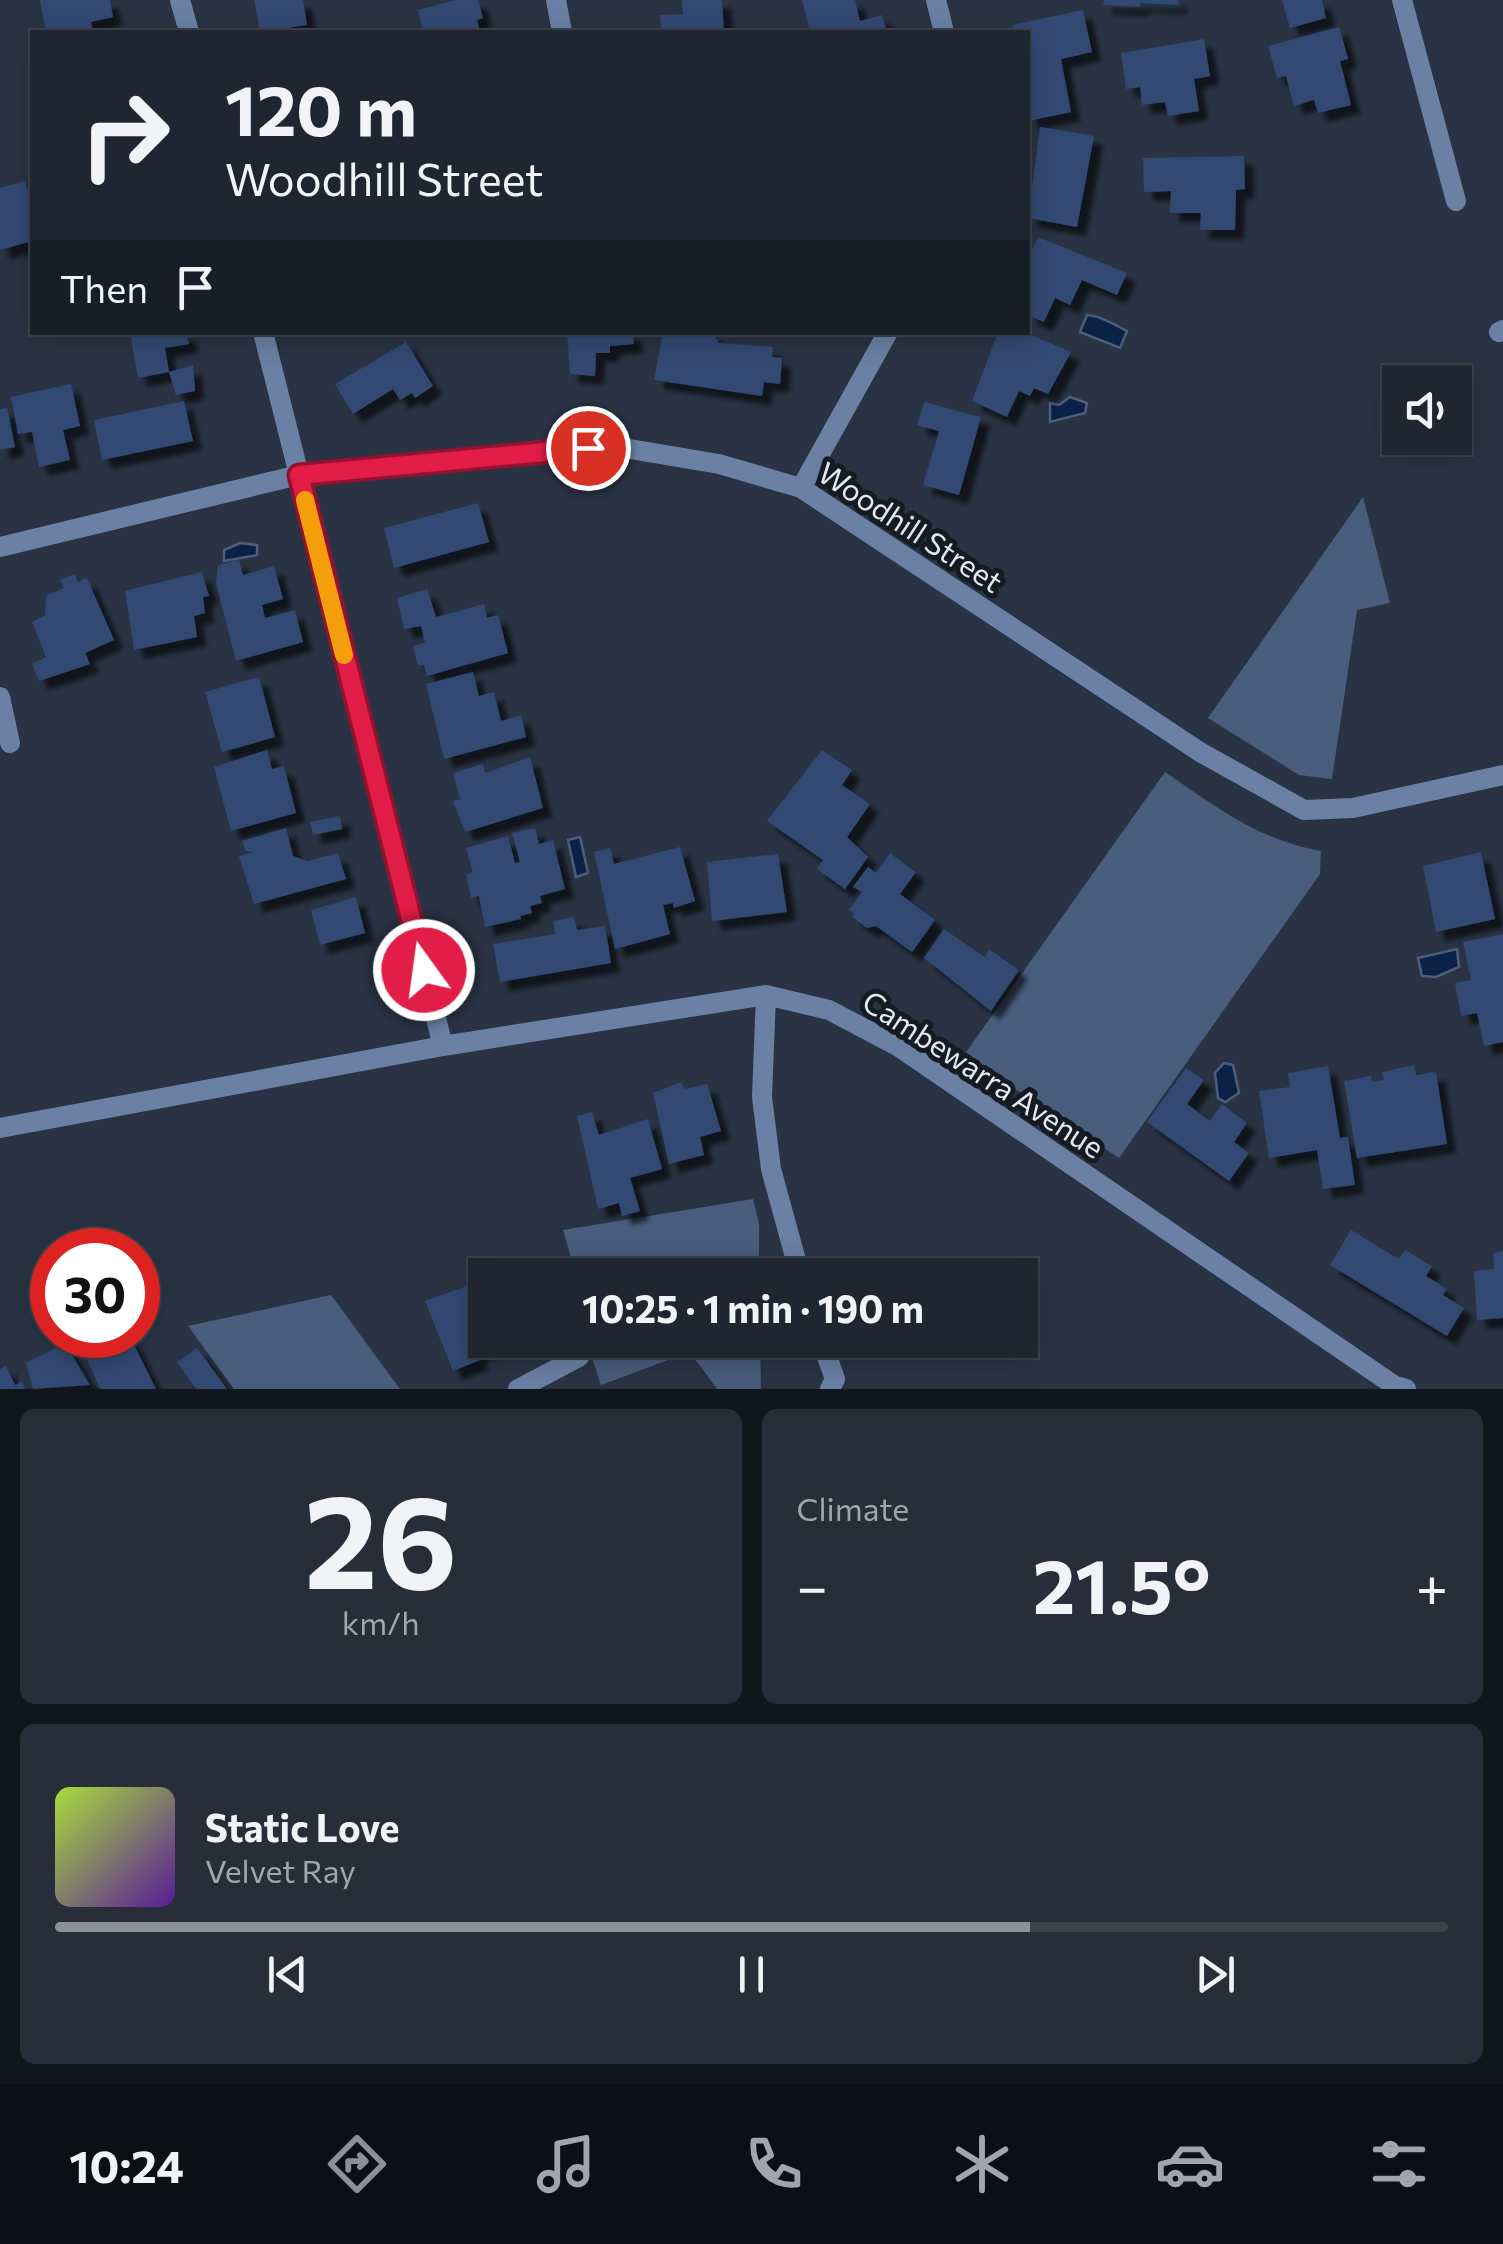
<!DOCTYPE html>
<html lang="en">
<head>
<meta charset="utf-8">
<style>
	body { margin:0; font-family:Commissioner,sans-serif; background:#272e3a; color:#f1f3f6; height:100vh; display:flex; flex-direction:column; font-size:38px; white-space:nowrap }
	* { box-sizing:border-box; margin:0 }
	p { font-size:32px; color:#a1a5ac }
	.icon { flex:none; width:55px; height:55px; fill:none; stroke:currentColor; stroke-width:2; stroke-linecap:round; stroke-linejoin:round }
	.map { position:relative; height:1389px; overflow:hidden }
	.panel { display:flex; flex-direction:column; gap:20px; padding:20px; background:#11151c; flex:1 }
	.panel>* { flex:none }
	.top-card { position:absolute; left:30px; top:30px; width:1000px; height:305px; border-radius:0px; box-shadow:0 5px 25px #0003,0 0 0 2px #3c434d; background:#1f2632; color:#f1f3f6; overflow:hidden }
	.buttons { position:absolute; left:1382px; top:365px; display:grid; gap:20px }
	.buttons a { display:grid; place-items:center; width:90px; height:90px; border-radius:0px; background:#1f2632; box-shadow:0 5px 25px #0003,0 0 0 2px #3c434d; font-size:50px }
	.speed { position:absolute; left:30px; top:1228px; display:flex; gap:20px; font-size:50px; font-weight:700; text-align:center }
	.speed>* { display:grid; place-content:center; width:130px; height:130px; border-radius:50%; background:#1f2632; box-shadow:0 5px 25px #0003,0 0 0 2px #3c434d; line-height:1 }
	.speed .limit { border:15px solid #d22; background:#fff; color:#111 }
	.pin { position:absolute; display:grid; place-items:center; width:85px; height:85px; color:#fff; margin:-42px; border:5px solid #fff; border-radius:50%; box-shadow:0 2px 10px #0007 }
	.me { position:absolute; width:110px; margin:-55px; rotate:346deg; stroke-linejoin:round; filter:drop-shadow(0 0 8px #0008) }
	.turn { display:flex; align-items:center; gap:35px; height:210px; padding:0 30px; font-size:45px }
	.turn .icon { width:130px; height:130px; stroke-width:2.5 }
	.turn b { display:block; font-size:70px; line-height:85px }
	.then { display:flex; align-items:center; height:95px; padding:0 30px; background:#0003; gap:20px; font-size:38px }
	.big { font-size:75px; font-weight:700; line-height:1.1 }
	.panel .card { flex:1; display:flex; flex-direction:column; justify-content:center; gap:15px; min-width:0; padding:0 35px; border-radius:15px; background:#272e3a }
	.panel .dial { align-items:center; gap:0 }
	.dial b { font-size:130px; line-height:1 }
	.song { display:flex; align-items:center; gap:30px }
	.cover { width:120px; height:120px; border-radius:15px; background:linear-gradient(135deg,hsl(80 70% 55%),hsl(270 70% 35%)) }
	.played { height:10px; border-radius:5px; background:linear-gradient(90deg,#8c9099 70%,#3c434d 70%) }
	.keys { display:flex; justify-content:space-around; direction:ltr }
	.heat { display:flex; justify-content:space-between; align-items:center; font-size:55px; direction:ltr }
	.panel .tiles { flex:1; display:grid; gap:20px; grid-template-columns:1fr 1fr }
	.card:last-child { grid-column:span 2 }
	.trip { position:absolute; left:468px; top:1258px; width:570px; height:100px; border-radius:0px; background:#1f2632; box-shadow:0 5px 25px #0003,0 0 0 2px #3c434d; font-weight:700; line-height:100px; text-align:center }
	.dock { display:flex; height:160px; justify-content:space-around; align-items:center; background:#0c0f14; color:#a1a5ac }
	.dock .icon { width:70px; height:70px }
	.dock .current { color:#8c9099 }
	.dock b { font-size:45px; color:#f1f3f6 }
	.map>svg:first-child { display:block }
</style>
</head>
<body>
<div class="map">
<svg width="1503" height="1389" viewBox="0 0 1503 1389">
	<defs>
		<filter id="shadow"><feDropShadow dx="9" dy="9" stdDeviation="2.5" flood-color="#0009"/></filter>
	</defs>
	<rect width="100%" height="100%" fill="#293343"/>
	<path fill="#495d7d" d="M1363,497l27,106 -33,7 -25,169 -33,-4 -91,-57z
		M1165,772c53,36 91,67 156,79l-1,23 -201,284 -155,-103z
		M753,1199l6,25v51h-183l-13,-45z
		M331,1295l69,94h-166l-46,-63z
		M586,1340h174l1,49h-44l-27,-37 -89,33z"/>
	<path fill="#0b2248" stroke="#4c5e7c" stroke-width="2.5" d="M1087,315c14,1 28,10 40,16l-7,17 -40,-16z
		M1070,397l17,6 -2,10 -35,9v-19l9,2z
		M240,543l17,2v10l-33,6v-11z
		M580,837l8,36 -12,4 -8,-37z
		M1457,949l2,18 -23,10 -14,-1 -4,-18z
		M1224,1063l9,2 6,28 -14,9 -7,-4 -3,-25z"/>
	<path fill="#304973" filter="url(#shadow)" d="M40,0h70l3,17 -22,5 2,10h-47z
		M254,0h49l4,25 -47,7z
		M457,0h21l5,18 -6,2 3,12h-57l-5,-22z
		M682,0h40l2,32h-63l-1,-17 23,-1z
		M802,0h53l5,21 22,-6 5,17h-77z
		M1104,0h75l-1,5 -38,-2v4l-37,-2z
		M1282,0h40l4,18 -36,10z
		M1083,10l9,42 -31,7 10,53 -43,9v-89h-14l-2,-7z
		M1339,27l9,32 -8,2 11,44 -33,8 -4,-13 -20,6 -8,-30 -9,2 -9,-32z
		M1204,39l6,37 -16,3 5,32 -31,5 -3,-14 -23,3 -2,-18 -14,2 -5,-36z
		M1040,127l54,9 -17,91 -49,-9z
		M1244,156l1,33 -9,1 -1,40h-35l1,-17h-31l1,-22 -27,1 -1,-34z
		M25,181l7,28v32l-32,9v-62z
		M1038,237l89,36 -10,22 -35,-15 -12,25 -15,-7 -11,24 -16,-7v-56z
		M130,332h56l3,12 -24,4 4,24 24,-7 2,26 -19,4 -7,-23 -31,6z
		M567,332h66l1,12 -24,2v7h-14l-1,23 -25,-2z
		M663,332h49l7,11 54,4 -1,10 10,1 -2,26 -16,-2 -2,14 -108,-16z
		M998,332h26l47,20 -23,42 -14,-6 -4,8 -11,-5 -12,26 -35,-16z
		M406,342l27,44 -18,12 -3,-5 -12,7 -7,-11 -40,25 -18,-30z
		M71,384l9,42 -17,4 7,30 -31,7 -7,-35 -14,2 -7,-37z
		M184,401l9,40 -91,19 -8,-40z
		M924,402l57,15 -22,78 -36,-10 16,-54 -22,-6z
		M7,408l8,39 -15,3v-41z
		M478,503l11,39 -95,26 -10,-40z
		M239,560l4,15 31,-9 9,33 -21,6 3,13 30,-8 8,32 -67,19 -20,-78 2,-18z
		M202,572l7,24 -6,1 2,16 -11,3 3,21 -63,13 -9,-59z
		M75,574l3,8 9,-4 27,62 -29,13 5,11 -51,17 -7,-17 14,-7 -14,-35 13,-7 1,-19 18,-8 -4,-8z
		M427,589l9,28 48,-13 3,14 11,-3 10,38 -81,23 -3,-11 -6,1 -5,-20 12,-3 -4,-17 -17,3 -7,-31z
		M473,672l6,24 15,-4 7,29 20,-6 5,22 -82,22 -18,-75z
		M259,677l16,60 -53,15 -17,-60z
		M267,750l5,19 12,-3 12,47 -65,18 -17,-64z
		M822,750l30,20 -10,15 28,19 -23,33 21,20 -23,32 -28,-20 6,-9 -56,-39z
		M530,757l13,51 -78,24 -12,-31 7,-2 -7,-26 30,-9 2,9z
		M340,816l2,13 -29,6 -3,-13z
		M286,828l7,28 14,5 31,-8 8,26 -92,25 -15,-48 15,-4 -9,-1 -3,-10z
		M535,828l4,16 14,-4 12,49 -25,7 2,7 -12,3 2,7 -12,3 1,3 -36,8 -6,-31 -8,2 -5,-24 7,-1 -7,-25 42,-12 7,27 5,-1 -8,-29z
		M680,847l15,54 -21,7 -1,-5 -10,2 7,29 -55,15 -21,-97 16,-4 4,16z
		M1481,852l14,67 -59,13 -13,-66z
		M890,853l26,19 -16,22 35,26 -23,32 -36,-26 -9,2 -15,-11 2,-4 -5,-3 13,-18 -9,-5 15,-20 8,6z
		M778,854l9,58 -75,9 -5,-59z
		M356,897l9,36 -45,12 -9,-35z
		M574,917l3,13 28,-4 6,37 -111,19 -7,-38 62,-10 -2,-13z
		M944,929l41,28 4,-8 30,21 -28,41 -67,-53z
		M1503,934v108l-19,4 -7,-33 -16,3 -6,-33 16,-3 -8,-38z
		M1414,1065l2,10 20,-3 11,72 -90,14 -13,-77 27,-5 1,6 12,-2 -2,-8z
		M1328,1066l12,72 8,-1 7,48 -32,4 -6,-39 -48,8 -10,-67 31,-4 -2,-14z
		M1186,1068l18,12 -17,24 23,17 12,-17 25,19 -13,19 15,11 -20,28 -82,-59z
		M681,1082l3,7 23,-5 14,47 -21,6 4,18 -35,9 -16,-71z
		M592,1112l7,23 49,-16 14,50 -32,9 10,33 -18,5 -3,-13 -21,6 -21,-93z
		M1351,1230l48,29 6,-9 27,16 -6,10 21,13 -4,6 21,13 -17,28 -117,-71z
		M1503,1251v67l-26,2 -3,-49 20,-2 -1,-16z
		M563,1265l3,10h-24l-1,-5z
		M467,1286l7,18 11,-5v41h28l-37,14 4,6 -27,11 -28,-70z
		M127,1335l6,8 23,46h-56l-15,-35z
		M65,1343l25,42 -57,4 -7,-26z
		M197,1348l30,41h-31l-19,-27z
		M6,1366l9,19 7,-4 3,8h-25v-20z"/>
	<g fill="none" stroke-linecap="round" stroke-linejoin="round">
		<path stroke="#6a80a4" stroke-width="20" d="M180,0l9,32
			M556,0l6,32
			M936,0l8,32
			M1402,0l54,201
			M263,332l180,714
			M1499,332l4,-2
			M801,488l87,-156
			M0,547l299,-72 254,-26 71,-1 95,16 82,24 399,264 104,58 49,-2 150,-33
			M0,697l10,46
			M766,995l-4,102 9,72 29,106
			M0,1128l443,-82 323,-51 63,15 70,37 496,339 11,3
			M821,1340l14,39 -5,10
			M518,1389l61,-32"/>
	</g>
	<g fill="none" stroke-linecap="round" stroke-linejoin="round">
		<g stroke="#92132f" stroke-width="25">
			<path id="route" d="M424,970l-125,-495 289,-27"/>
		</g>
		<use href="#route" stroke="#e11d48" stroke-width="18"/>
		<path stroke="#f59e0b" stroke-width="18" d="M305,500l39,155"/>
	</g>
	<g text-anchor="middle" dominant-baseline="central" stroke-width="10" stroke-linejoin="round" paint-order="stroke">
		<g font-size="30" fill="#e3e9f4" stroke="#161b22">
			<text transform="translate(911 526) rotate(33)">Woodhill Street</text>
			<text transform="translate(984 1073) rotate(33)">Cambewarra Avenue</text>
		</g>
	</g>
</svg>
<div class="buttons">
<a><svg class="icon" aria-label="sound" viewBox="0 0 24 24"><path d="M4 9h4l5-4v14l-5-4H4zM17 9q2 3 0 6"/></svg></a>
</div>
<div class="speed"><div class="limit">30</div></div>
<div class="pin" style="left:588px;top:448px;background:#d93025"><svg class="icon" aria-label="arrive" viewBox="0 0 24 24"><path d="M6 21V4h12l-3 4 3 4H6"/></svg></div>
<svg class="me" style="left:424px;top:970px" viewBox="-20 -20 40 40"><circle r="17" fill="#e11d48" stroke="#fff" stroke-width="3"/><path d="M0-11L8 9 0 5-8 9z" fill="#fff"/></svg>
<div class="trip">10:25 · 1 min · 190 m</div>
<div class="top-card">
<div class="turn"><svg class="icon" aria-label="right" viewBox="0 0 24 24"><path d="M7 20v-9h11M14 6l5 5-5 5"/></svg><div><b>120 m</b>Woodhill Street</div></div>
<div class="then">Then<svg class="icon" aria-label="arrive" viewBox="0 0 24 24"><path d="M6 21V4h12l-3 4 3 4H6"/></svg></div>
</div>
</div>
<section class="panel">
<div class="tiles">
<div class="card dial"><b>26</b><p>km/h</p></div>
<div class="card"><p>Climate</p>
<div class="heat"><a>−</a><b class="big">21.5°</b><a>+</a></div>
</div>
<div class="card">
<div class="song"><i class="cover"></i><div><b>Static Love</b><p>Velvet Ray</p></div></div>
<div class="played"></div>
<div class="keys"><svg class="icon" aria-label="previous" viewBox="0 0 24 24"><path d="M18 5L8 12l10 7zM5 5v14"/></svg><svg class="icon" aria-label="pause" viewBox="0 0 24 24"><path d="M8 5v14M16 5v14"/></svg><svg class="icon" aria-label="next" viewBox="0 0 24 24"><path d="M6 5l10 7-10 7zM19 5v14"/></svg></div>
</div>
</div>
</section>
<nav class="dock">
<b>10:24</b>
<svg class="icon current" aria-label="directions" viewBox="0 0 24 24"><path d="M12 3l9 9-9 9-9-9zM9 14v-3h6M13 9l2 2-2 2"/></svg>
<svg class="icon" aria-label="music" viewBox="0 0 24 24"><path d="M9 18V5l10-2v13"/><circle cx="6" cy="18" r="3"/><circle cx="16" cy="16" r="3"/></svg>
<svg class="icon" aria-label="phone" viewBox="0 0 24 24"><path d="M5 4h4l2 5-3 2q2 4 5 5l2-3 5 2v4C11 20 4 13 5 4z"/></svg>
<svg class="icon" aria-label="climate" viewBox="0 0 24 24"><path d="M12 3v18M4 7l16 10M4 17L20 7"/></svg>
<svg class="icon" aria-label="car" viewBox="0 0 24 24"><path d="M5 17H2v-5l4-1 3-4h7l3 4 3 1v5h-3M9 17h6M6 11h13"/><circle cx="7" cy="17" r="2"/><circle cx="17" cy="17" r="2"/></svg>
<svg class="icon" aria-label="filters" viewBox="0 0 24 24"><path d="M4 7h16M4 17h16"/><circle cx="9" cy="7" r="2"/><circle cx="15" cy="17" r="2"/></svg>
</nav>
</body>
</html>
